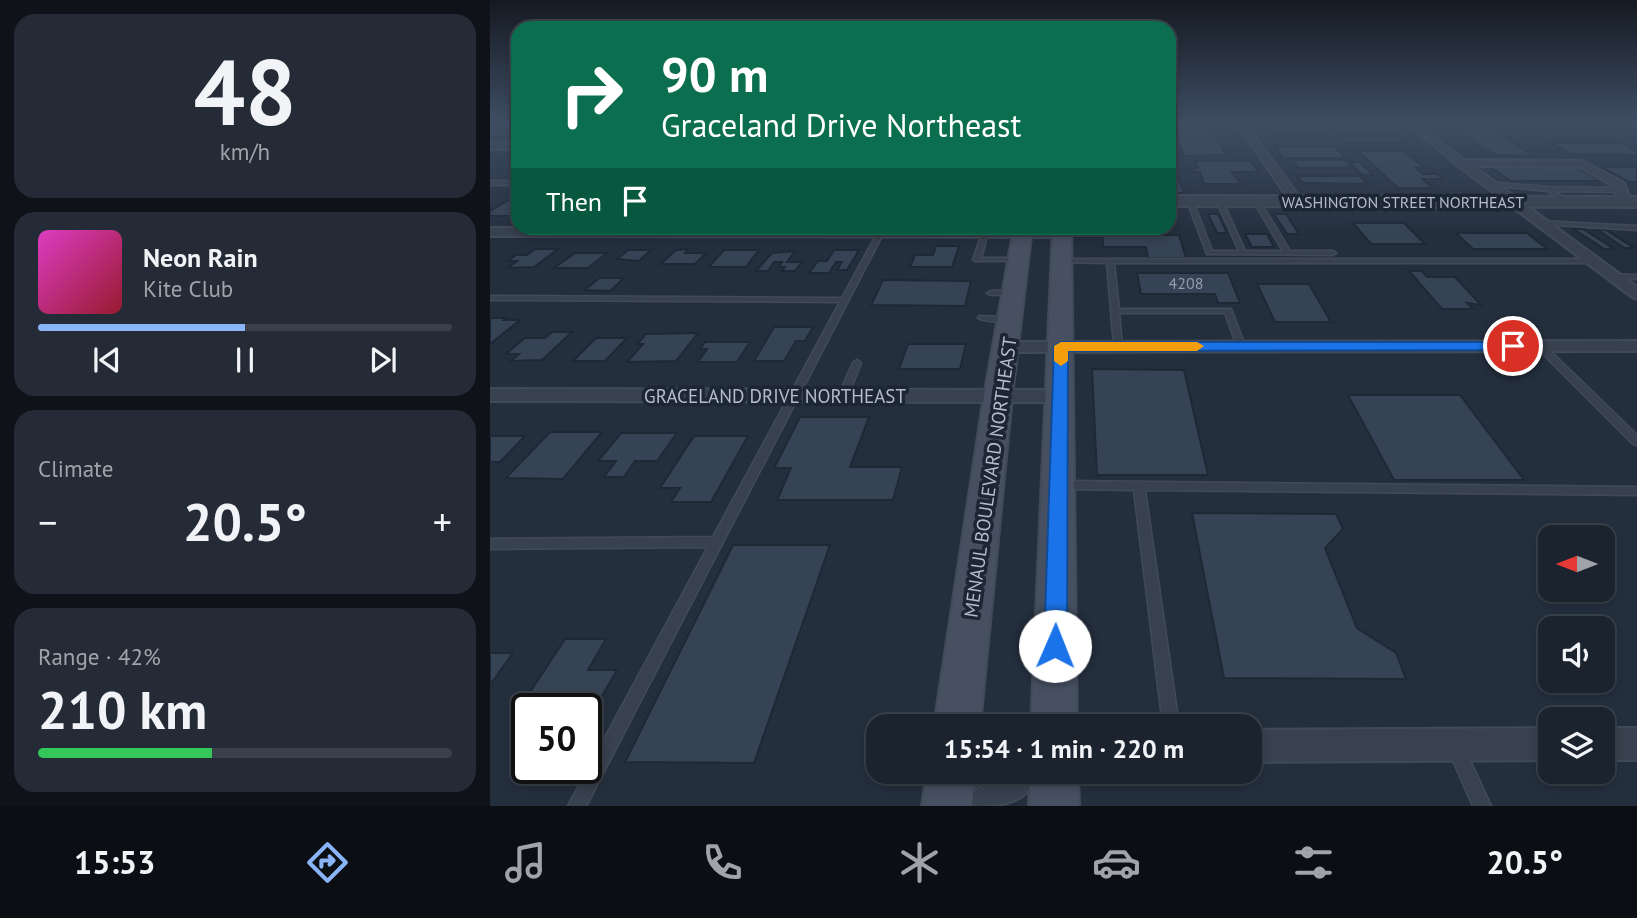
<!DOCTYPE html>
<html lang="en">
<head>
<meta charset="utf-8">
<style>
	body { margin:0; font-family:"PT Sans",sans-serif; background:#242b36; color:#f1f3f6; height:100vh; display:flex; flex-direction:column; font-size:26px; white-space:nowrap }
	* { box-sizing:border-box; margin:0 }
	p { font-size:23px; color:#a0a4aa }
	.icon { flex:none; width:38px; height:38px; fill:none; stroke:currentColor; stroke-width:2; stroke-linecap:round; stroke-linejoin:round }
	.map { position:relative; flex:1; overflow:hidden }
	.drawer { display:flex; flex-direction:column; gap:14px; padding:14px; background:#0f1319; width:490px }
	.drawer>* { flex:none }
	.banner { position:absolute; left:21px; top:21px; width:665px; height:214px; border-radius:21px; box-shadow:0 4px 10px #0003,0 0 0 2px #39404a; background:#0b6e4f; color:#fff; overflow:hidden }
	.needle { width:46px; rotate:270deg }
	.controls { position:absolute; left:1048px; top:525px; display:grid; gap:14px }
	.controls a { display:grid; place-items:center; width:77px; height:77px; border-radius:14px; background:#1b232e; box-shadow:0 4px 10px #0003,0 0 0 2px #39404a; font-size:35px }
	.speed { position:absolute; left:21px; top:693px; display:flex; gap:14px; font-size:35px; font-weight:700; text-align:center }
	.speed>* { display:grid; place-content:center; width:91px; height:91px; border-radius:50%; background:#1b232e; box-shadow:0 4px 10px #0003,0 0 0 2px #39404a; line-height:1 }
	.speed .limit { border:4px solid #111; border-radius:10px; background:#fff; color:#111 }
	.pin { position:absolute; display:grid; place-items:center; width:60px; height:60px; color:#fff; margin:-30px; border:4px solid #fff; border-radius:50%; box-shadow:0 2px 7px #0007 }
	.me { position:absolute; width:77px; margin:-38px; rotate:1deg; stroke-linejoin:round; filter:drop-shadow(0 0 5px #0008) }
	.turn { display:flex; align-items:center; gap:24px; height:147px; padding:0 35px; font-size:32px }
	.turn .icon { width:91px; height:91px; stroke-width:2.5 }
	.turn b { display:block; font-size:49px; line-height:60px }
	.then { display:flex; align-items:center; height:66px; padding:0 35px; background:#0003; gap:14px; font-size:26px }
	.big { font-size:52px; font-weight:700; line-height:1.1 }
	.drawer .tile { flex:1; display:flex; flex-direction:column; justify-content:center; gap:10px; min-width:0; padding:0 24px; border-radius:21px; background:#242b36 }
	.drawer .dial { align-items:center; gap:0 }
	.dial b { font-size:91px; line-height:1 }
	.song { display:flex; align-items:center; gap:21px }
	.cover { width:84px; height:84px; border-radius:10px; background:linear-gradient(135deg,hsl(310 70% 55%),hsl(350 70% 35%)) }
	.played { height:7px; border-radius:4px; background:linear-gradient(90deg,#8ab4f8 50%,#39404a 50%) }
	.keys { display:flex; justify-content:space-around; direction:ltr }
	.heat { display:flex; justify-content:space-between; align-items:center; font-size:38px; direction:ltr }
	.charge { height:10px; border-radius:5px; background:linear-gradient(90deg,#34c759 42%,#39404a 0) }
	.trip { position:absolute; left:376px; top:714px; width:396px; height:70px; border-radius:21px; background:#1b232e; box-shadow:0 4px 10px #0003,0 0 0 2px #39404a; font-weight:700; line-height:70px; text-align:center }
	.dock { display:flex; height:112px; justify-content:space-around; align-items:center; background:#0b0e12; color:#a0a4aa }
	.dock .icon { width:49px; height:49px }
	.dock .current { color:#8ab4f8 }
	.dock b { font-size:32px; color:#f1f3f6 }
	main { display:flex; flex:1; min-height:0 }
	.map>svg:first-child { display:block }
</style>
</head>
<body>
<main>
<section class="drawer">
<div class="tile dial"><b>48</b><p>km/h</p></div>
<div class="tile">
<div class="song"><i class="cover"></i><div><b>Neon Rain</b><p>Kite Club</p></div></div>
<div class="played"></div>
<div class="keys"><svg class="icon" aria-label="previous" viewBox="0 0 24 24"><path d="M18 5L8 12l10 7zM5 5v14"/></svg><svg class="icon" aria-label="pause" viewBox="0 0 24 24"><path d="M8 5v14M16 5v14"/></svg><svg class="icon" aria-label="next" viewBox="0 0 24 24"><path d="M6 5l10 7-10 7zM19 5v14"/></svg></div>
</div>
<div class="tile"><p>Climate</p>
<div class="heat"><a>−</a><b class="big">20.5°</b><a>+</a></div>
</div>
<div class="tile"><p>Range · 42%</p><b class="big">210 km</b><div class="charge"></div></div>
</section>
<div class="map">
<svg width="1147" height="806" viewBox="0 0 1147 806">
	<rect width="100%" height="100%" fill="#242f3e"/>
	<path fill="#364354" stroke="#1f2835" stroke-width="2" d="M774,122h55l13,12 -57,1z
		M680,124h33l4,7h6l13,24 -42,1z
		M23,128h5v6l-7,3h-21v-4l7,-3z
		M967,128h34l42,28 -37,-1 -23,-13 -2,-2h4l-13,-6 -3,-2h4z
		M849,136h58l10,7h-60z
		M1060,143h70l17,8v4l-65,-1z
		M785,147h60l10,11h-62z
		M868,151h46l21,17h-9l7,6h14l6,5h-21l11,9h-35z
		M802,160h53l7,5h-3l3,3h-54z
		M679,161h3l12,32h-15z
		M705,161h56l7,11h-26l9,12h-37l-4,-12h-6l-2,-4h6z
		M859,162h11l13,13h-11z
		M1000,167h86l24,14h-89z
		M1112,167h35v15h-8z
		M807,176h63l7,8 -64,-1z
		M24,197h4v16l-5,3h-23v-5z
		M718,214h10l9,19h-10z
		M784,214h12l13,20h-12z
		M863,223h51l21,21h-54z
		M612,228h41l2,7h34l7,23h-38l-2,-11h-43z
		M1084,229h9l31,20h-10z
		M1107,229l9,1 28,18h-10z
		M966,233h71l20,16h-74z
		M755,234h22l7,13h-22z
		M446,246h23l-7,21h-42l5,-12h18z
		M45,249h23l-24,18 -26,1 9,-7h-9l8,-6h11z
		M198,249l-3,4h21l-11,11h-34l15,-14z
		M138,250h23l-12,11 -22,-2z
		M234,250h35l-13,17h-37z
		M344,250h25l-12,20h-10l5,-8h-6l-7,11h-20l9,-12h9z
		M305,251l-8,11h15l-7,9h-13l3,-4h-6l3,-5h-8l-6,9h-12l16,-18z
		M85,253h32l-19,15h-34z
		M919,271h13l5,6h28l26,28 -14,-2 6,6h-31z
		M647,273h91l12,30h-22l-3,-9h-74z
		M109,278h25l-14,13 -25,-1z
		M393,280l88,1 -6,25 -94,-1z
		M767,284h52l22,38h-56z
		M0,318h17l-3,2h16l-30,24z
		M284,327h39l-8,14h-9l-12,20h-30z
		M62,332h20l-30,28 -31,1 8,-7h-13l19,-16h20z
		M208,333l-22,28 -49,1 16,-18h-6l9,-10z
		M106,338h31l-22,23h-32z
		M215,342h45l-13,20h-39l9,-13h-7z
		M418,344h58l-6,25h-61z
		M602,369l92,1 24,105h-111z
		M858,395h112l64,85h-130z
		M310,417h69l-19,50h52l-9,33h-116l14,-32h-17z
		M60,432h52l-39,47 -57,-1z
		M131,433h56l-20,28h-22l-11,16h-20l12,-16h-18z
		M0,436h35l-25,26h-10z
		M204,436h54l-37,66h-40l9,-14h-20z
		M702,513l144,1 7,15 -18,19 32,80 39,25 10,26 -182,-1z
		M243,545h97l-76,218 -129,-1z
		M75,639h41l-18,31h29l-31,54v-15h-59v15h-18z
		M0,653h23l-23,32z"/>
	<g fill="none" stroke-linecap="round" stroke-linejoin="round">
		<g stroke="#414a57" stroke-width="3">
			<path id="service" d="M0,181h28v4h-28z
				M998,182l60,5 73,1 3,2 -3,2 -67,-1 15,10v2l-2,1 -20,-13 -61,-6 -1,-1z
				M700,199l3,2 19,50h27l-22,-49 3,-2 3,2 22,49h38l-29,-49 3,-2 3,2 30,49h43l3,2 -3,2 -126,-1 -20,-53z
				M1051,221l96,5v4l-98,-6 -1,-1z
				M390,228h6l-300,578h-18l140,-259 -218,2v-10l223,-2 127,-235 -350,-2v-4l352,2z
				M495,231l3,2 -7,25h37l4,2 -2,1h-45l-2,-1 9,-27z
				M572,259h530l4,2 -4,2h-478l5,46h112l14,37 -4,3 -4,-3 -12,-33h-106l3,33 -4,3 -4,-3 -7,-83 -47,-1 -2,-1z
				M1120,274l27,1v4l-24,-1 -4,-2z
				M524,290h3v4l-26,1 -4,-2 4,-2z
				M489,316l30,1 4,2c-8,4 -27,3 -35,-1z
				M1050,343l3,1 94,91v10l-4,-1 -96,-96 -1,-2z
				M367,360l4,3 -13,33 -2,2h-6l-2,-2 15,-33z
				M574,481l573,6v8l-492,-5 34,236h-16l-29,-236 -70,-1 -4,-1 -2,-3 2,-3z
				M966,741l6,2 29,63h-18l-25,-57 2,-6z"/>
		</g>
		<g stroke="#414a57" stroke-width="4">
			<path id="minor" d="M746,122h8l59,80 -2,3h-8z
				M916,122h9l49,38 118,1 42,22 4,11 8,8 -2,3h-8l-10,-10 -1,-8 -35,-20 -107,-1 164,121v12l-5,-2 -175,-132z
				M0,143h28v6h-28z
				M0,228l572,1 7,4 -7,4 -572,-1z
				M1147,341v10l-630,1 -9,-5 9,-5z
				M0,389l570,1 7,2 2,4 -2,4 -7,2 -570,-1z
				M1060,728v32l-300,2v-32z
				M1113,728h34v32h-34z
				M509,772h42c-15,34 -41,34 -75,34l5,-12z"/>
		</g>
		<g stroke="#414a57" stroke-width="4">
			<path id="tertiary" d="M679,196l468,1v10l-468,-1z"/>
		</g>
		<g stroke="#414a57" stroke-width="4">
			<path id="secondary" d="M524,228h18l-20,168 -32,330h-46l50,-330z
				M563,228h18l6,498h-46z
				M437,772h48l-3,34h-50z
				M540,772h48l1,34h-50z"/>
		</g>
		<use href="#service" fill="#38414e" fill-rule="evenodd"/>
		<use href="#minor" fill="#38414e" fill-rule="evenodd"/>
		<use href="#tertiary" fill="#38414e" fill-rule="evenodd"/>
		<use href="#secondary" fill="#465061" fill-rule="evenodd"/>
	</g>
	<linearGradient id="sky" x2="0" y2="1"><stop stop-color="#141a22"/><stop offset="0.52" stop-color="#3f4d63"/><stop offset="1" stop-color="#3f4d63" stop-opacity="0"/></linearGradient>
	<rect width="1147" height="235" fill="url(#sky)"/>
	<path fill="#1a73e8" stroke="#114b97" stroke-width="2" d="M571,342h452l7,4 -7,4 -445,1 -1,295 -3,7 -9,4 -8,-4 -3,-7 10,-300z"/>
	<path fill="#f59e0b" d="M571,342h136l7,4 -7,5h-129v10l-7,5 -7,-5v-15z"/>
	<g text-anchor="middle" dominant-baseline="central" stroke-width="7" stroke-linejoin="round" paint-order="stroke">
		<g font-size="16" fill="#b4bcc9" stroke="#1d2633">
			<text x="913" y="202">WASHINGTON STREET NORTHEAST</text>
		</g>
		<g font-size="16" fill="#929caa">
			<text x="696" y="283">4208</text>
		</g>
		<g font-size="19" fill="#b4bcc9" stroke="#1d2633">
			<text x="285" y="396">GRACELAND DRIVE NORTHEAST</text>
			<text transform="translate(500 477) rotate(-82)">MENAUL BOULEVARD NORTHEAST</text>
		</g>
	</g>
</svg>
<div class="controls">
<a><svg class="needle" viewBox="-14 -14 28 28"><path d="M0-13l5 13h-10z" fill="#e53935"/><path d="M0 13l5-13h-10z" fill="#a0a4aa"/></svg></a>
<a><svg class="icon" aria-label="sound" viewBox="0 0 24 24"><path d="M4 9h4l5-4v14l-5-4H4zM17 9q2 3 0 6"/></svg></a>
<a><svg class="icon" aria-label="layers" viewBox="0 0 24 24"><path d="M12 4l9 5-9 5-9-5zM3 14l9 5 9-5"/></svg></a>
</div>
<div class="speed"><div class="limit">50</div></div>
<div class="pin" style="left:1023px;top:346px;background:#d93025"><svg class="icon" aria-label="arrive" viewBox="0 0 24 24"><path d="M6 21V4h12l-3 4 3 4H6"/></svg></div>
<svg class="me" style="left:565px;top:646px" viewBox="-20 -20 40 40"><circle r="19" fill="#fff"/><path d="M0-13L10 11 0 6-10 11z" fill="#1a73e8"/></svg>
<div class="trip">15:54 · 1 min · 220 m</div>
<div class="banner">
<div class="turn"><svg class="icon" aria-label="right" viewBox="0 0 24 24"><path d="M7 20v-9h11M14 6l5 5-5 5"/></svg><div><b>90 m</b>Graceland Drive Northeast</div></div>
<div class="then">Then<svg class="icon" aria-label="arrive" viewBox="0 0 24 24"><path d="M6 21V4h12l-3 4 3 4H6"/></svg></div>
</div>
</div>
</main>
<nav class="dock">
<b>15:53</b>
<svg class="icon current" aria-label="directions" viewBox="0 0 24 24"><path d="M12 3l9 9-9 9-9-9zM9 14v-3h6M13 9l2 2-2 2"/></svg>
<svg class="icon" aria-label="music" viewBox="0 0 24 24"><path d="M9 18V5l10-2v13"/><circle cx="6" cy="18" r="3"/><circle cx="16" cy="16" r="3"/></svg>
<svg class="icon" aria-label="phone" viewBox="0 0 24 24"><path d="M5 4h4l2 5-3 2q2 4 5 5l2-3 5 2v4C11 20 4 13 5 4z"/></svg>
<svg class="icon" aria-label="climate" viewBox="0 0 24 24"><path d="M12 3v18M4 7l16 10M4 17L20 7"/></svg>
<svg class="icon" aria-label="car" viewBox="0 0 24 24"><path d="M5 17H2v-5l4-1 3-4h7l3 4 3 1v5h-3M9 17h6M6 11h13"/><circle cx="7" cy="17" r="2"/><circle cx="17" cy="17" r="2"/></svg>
<svg class="icon" aria-label="filters" viewBox="0 0 24 24"><path d="M4 7h16M4 17h16"/><circle cx="9" cy="7" r="2"/><circle cx="15" cy="17" r="2"/></svg>
<b>20.5°</b>
</nav>
</body>
</html>
